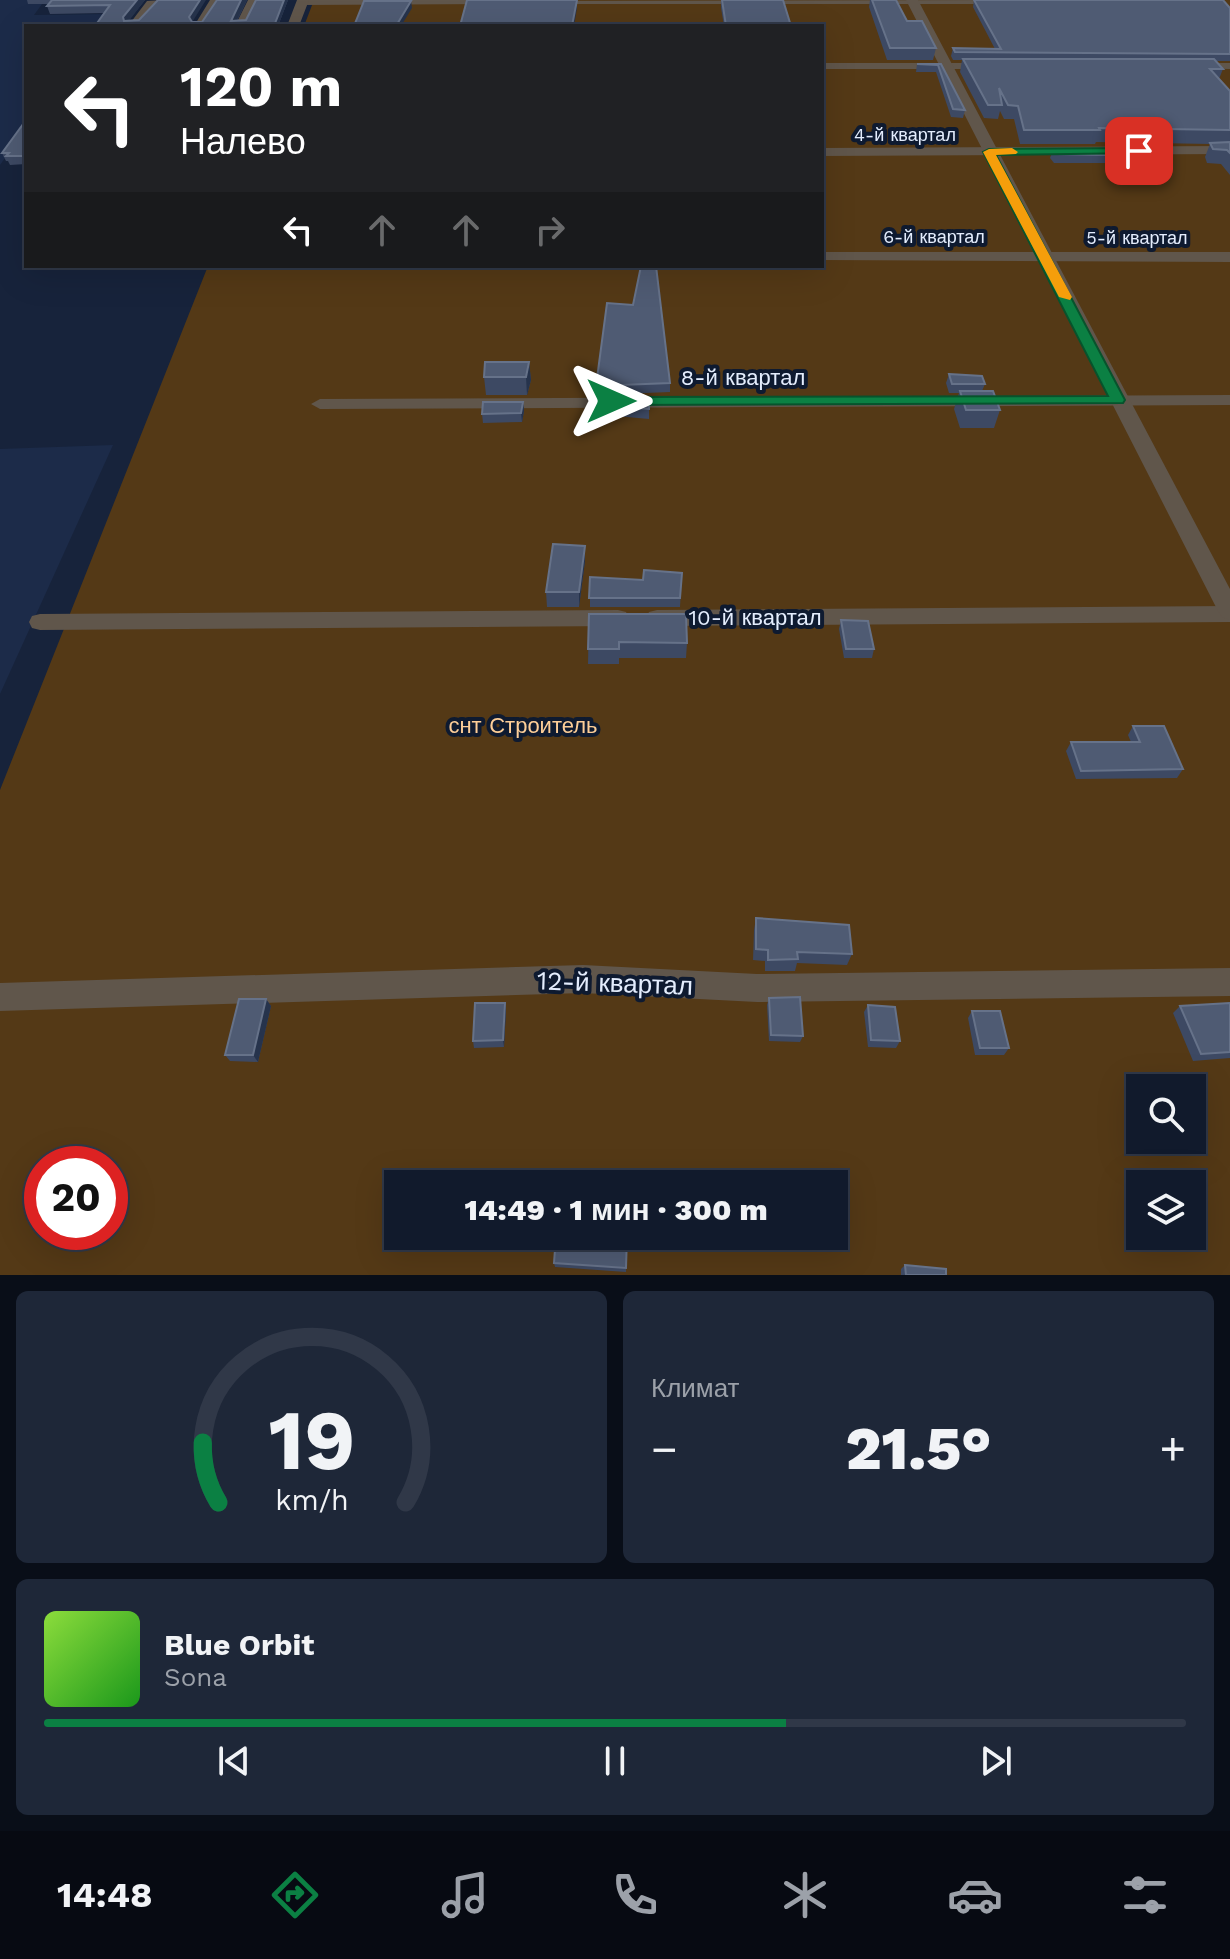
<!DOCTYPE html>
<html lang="ru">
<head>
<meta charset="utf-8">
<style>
	body { margin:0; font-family:"Work Sans",sans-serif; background:#1e2738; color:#f1f3f6; height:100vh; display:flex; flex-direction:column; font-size:30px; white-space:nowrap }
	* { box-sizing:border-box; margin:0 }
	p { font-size:26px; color:#9ca1a9 }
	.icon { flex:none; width:44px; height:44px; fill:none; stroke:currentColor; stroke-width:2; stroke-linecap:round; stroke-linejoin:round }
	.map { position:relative; height:1275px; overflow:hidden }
	.details { display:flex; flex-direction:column; gap:16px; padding:16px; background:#090e18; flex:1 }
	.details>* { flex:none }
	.guide { position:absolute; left:24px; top:24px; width:800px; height:244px; border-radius:0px; box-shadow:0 8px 32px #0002,0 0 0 2px #303848; background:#202124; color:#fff; overflow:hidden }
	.controls { position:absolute; left:1126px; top:1074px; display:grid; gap:16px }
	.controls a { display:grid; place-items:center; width:80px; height:80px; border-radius:0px; background:#111a2c; box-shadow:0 8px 32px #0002,0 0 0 2px #303848; font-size:40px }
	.speed { position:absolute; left:24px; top:1146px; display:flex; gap:16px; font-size:40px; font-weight:700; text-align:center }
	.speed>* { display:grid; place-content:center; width:104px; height:104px; border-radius:50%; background:#111a2c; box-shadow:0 8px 32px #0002,0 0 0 2px #303848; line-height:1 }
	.speed .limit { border:12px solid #d22; background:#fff; color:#111 }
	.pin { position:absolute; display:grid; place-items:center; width:68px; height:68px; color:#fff; margin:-34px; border-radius:16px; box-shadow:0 4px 12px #0006 }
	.me { position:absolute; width:88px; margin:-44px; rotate:90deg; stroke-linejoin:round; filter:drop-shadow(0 0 6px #0008) }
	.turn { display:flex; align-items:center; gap:28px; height:168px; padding:0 24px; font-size:36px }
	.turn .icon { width:104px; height:104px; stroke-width:2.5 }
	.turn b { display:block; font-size:56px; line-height:68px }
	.lanes { display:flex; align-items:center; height:76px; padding:0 24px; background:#0003; justify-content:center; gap:40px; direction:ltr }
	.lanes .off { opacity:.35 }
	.big { font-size:60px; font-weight:800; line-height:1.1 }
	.details .tile { flex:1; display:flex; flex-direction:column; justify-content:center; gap:12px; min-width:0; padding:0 28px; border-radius:12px; background:#1e2738 }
	.details .dial { align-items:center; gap:0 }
	.dial svg { height:208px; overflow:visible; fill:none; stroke:#303848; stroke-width:7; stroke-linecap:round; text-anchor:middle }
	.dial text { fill:#f1f3f6; stroke:none }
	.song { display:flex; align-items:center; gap:24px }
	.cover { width:96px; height:96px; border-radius:12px; background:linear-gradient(135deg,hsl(90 70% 55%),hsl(120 70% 35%)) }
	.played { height:8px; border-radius:4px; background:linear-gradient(90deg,#0b8043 65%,#303848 65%) }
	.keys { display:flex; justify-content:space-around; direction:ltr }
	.heat { display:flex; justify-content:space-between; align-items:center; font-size:44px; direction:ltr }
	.details .tiles { flex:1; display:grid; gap:16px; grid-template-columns:1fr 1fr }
	.tile:last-child { grid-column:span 2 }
	.trip { position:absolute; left:384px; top:1170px; width:464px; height:80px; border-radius:0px; background:#111a2c; box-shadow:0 8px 32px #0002,0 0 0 2px #303848; font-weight:800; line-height:80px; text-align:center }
	.tabs { display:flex; height:128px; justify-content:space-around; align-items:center; background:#070a12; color:#9ca1a9 }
	.tabs .icon { width:56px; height:56px }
	.tabs .selected { color:#0b8043 }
	.tabs b { font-size:36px; color:#f1f3f6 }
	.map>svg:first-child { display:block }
</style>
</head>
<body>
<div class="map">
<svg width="1230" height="1275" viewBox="0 0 1230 1275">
	<rect width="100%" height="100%" fill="#17233b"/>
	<path fill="#1c2b49" d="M0,0h45l-11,15 74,-1 -8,12h-74v103l-26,36z
		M113,445l-113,249v-245z"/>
	<path fill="#543916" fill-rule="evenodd" d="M314,0h916v1275h-1230v-485l208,-524h614v-240h-518zM1140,1088h52v52h-52zM42,1164h68v68h-68zM398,1184h436v52h-436zM1140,1184h52v52h-52z"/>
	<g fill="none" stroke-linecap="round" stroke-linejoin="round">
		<path fill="#60564b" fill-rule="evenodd" d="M163,0l-8,5 -16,21h-11l19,-25z
			M210,0h10l-16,26h-10z
			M248,0h10l-13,26h-10z
			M299,0h199l1,1 -5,3 -191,1z
			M1006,0l-4,4h-454l-5,-3z
			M822,63h167l6,3 -6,3h-167z
			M1191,63h39v6l-43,-1 -2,-2z
			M1230,146v8l-408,2v-8z
			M822,252h408v10l-408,-2z
			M1230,395v10l-910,4 -9,-5 9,-5z
			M1230,606v16l-573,4 -8,-2 -3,-6 3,-6 8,-2z
			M618,610l8,2 3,6 -3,6 -8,2 -578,4 -8,-2 -3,-6 3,-6 8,-2z
			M583,965l174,9 473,-6v28l-473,6 -174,-9 -583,18v-28z"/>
		<path fill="#60564b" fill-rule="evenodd" d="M297,0h12l-10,26h-12z
			M906,0h12l312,589v31l-8,-3 -4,-6z"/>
	</g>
	<path fill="#3d4963" d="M27,0h118l-17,21 65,1h9l15,-22h30l-10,21 9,-1 10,-20h32l-10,26h-183l10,-13 -55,1 -3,-8 2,-2h-21z
		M721,0l70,26h-67l-3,-18z
		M870,0h26l11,21 29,27 -3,12h-46l-18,-53z
		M974,0l256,8v53h-14l7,8 -4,10 11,12v84l-9,-11 -14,-1 -2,-6 5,-13 -114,-2 -1,2h-75l-6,-25h-10l-4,-8 -2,8 -14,-1 -24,-46 2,-12h-9l-2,-4 2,-8 42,1 -22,-42z
		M917,64h24l24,46 -2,8 -12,-1 -15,-45h-20z
		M26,120v44l-16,1 -2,-4h-2l-4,-8z
		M1053,150l57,5 -3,8h-53l-4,-5z
		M529,362l2,18 -4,15h-41l-2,-18z
		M949,374l36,10 -3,7 18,19 -6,18h-34l-6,-19 5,-16h-10l-3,-10z
		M670,383v9l-74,3v-9z
		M649,401v18l-55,-5v-12z
		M523,402l1,9 -2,11 -39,1 -1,-9z
		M585,546v15l-6,46h-32l-1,-15z
		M682,573l-2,34h-90v-30l53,3z
		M589,614l98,29 -1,15h-67v6h-31z
		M841,620l33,29 -2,9h-28l-5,-29z
		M1133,726l50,43 -6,9 -101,1 -10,-28 5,-9h60l-3,-7z
		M756,918l96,36 -5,11 -50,-2 -2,8h-30v-10l-12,-1 1,-30z
		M769,998l34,38 -3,6 -31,-1 -2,-36z
		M266,999l5,7 -13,56 -28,-1 -5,-6z
		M505,1003l1,7 -2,37 -30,1 -1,-7z
		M1230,1003v55l-37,3 -20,-48 7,-7z
		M868,1005l32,36 -4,7 -28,-1 -4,-35z
		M972,1011l37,37 -5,7h-29l-7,-37z
		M627,1236l-1,36 -71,-5 -1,-4z
		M905,1265l41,10h-45v-6z"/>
	<path fill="#26334c" d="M137,0h8l-20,26 -2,-9z
		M200,0h6l-15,24 -2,-7z
		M241,0h6l-13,26 -3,-5z
		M284,0h4l-10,26h-4z
		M577,0v8l-3,18h-2z
		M411,1l1,7 -11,18h-5z
		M529,362l2,18 -4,15 -1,-18z
		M523,402l1,9 -2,11 -1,-9z
		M585,546v15l-6,46v-15z
		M266,999l5,7 -13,56 -5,-7z
		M505,1003l1,7 -2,37 -1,-7z"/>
	<path fill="#4f5b73" stroke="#667289" stroke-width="2" d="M52,0h85l-14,17 1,4 15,-1 19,-20h42l-11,17 3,5h10l15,-22h24l-10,21 15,-1 10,-20h28l-10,26h-179l15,-21 -63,1z
		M467,0h110l-5,26h-112z
		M722,0h61l8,26h-65z
		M872,0h24l11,21h15l14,27h-46z
		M974,0h249l7,8v46l-275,-2 -2,-4 48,1z
		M364,1h47l-15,25h-42z
		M963,59h251l9,10h-13l20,22v39l-131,-2 1,2h-76l-6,-24 -10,-1 -9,-17 3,17h-14z
		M917,64h24l24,46 -12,-1 -15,-44z
		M26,120v36h-20l3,-3h-7z
		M1230,142v11l-3,-3 -14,-1 -3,-6z
		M1106,149l4,6 -53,-1 -4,-4z
		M641,266h15l14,117 -74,3 11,-83 26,2z
		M485,362h44l-3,15h-42z
		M949,374l33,2 3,8h-33z
		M960,391h33l7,19h-34z
		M649,401v8l-56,-4 1,-3z
		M483,402h40l-2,11 -39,1z
		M553,544l32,2 -6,46h-33z
		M644,570l38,3 -2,25h-91l1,-21 53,3z
		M589,614h97l1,29 -68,-1v7h-31z
		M841,620l27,1 6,28h-28z
		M1133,726h31l19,43 -102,2 -10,-29h69z
		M756,918l93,7 3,29 -55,-2 1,7 -30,1v-10l-12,-1z
		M800,997l3,39 -32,-1 -2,-37z
		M239,999h27l-13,56h-28z
		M475,1003h30l-2,37 -30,1z
		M1230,1003v49l-29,2 -21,-48z
		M868,1005l27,2 5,34 -29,-1z
		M972,1011h28l9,37h-29z
		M556,1236h71l-1,32 -72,-5z
		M905,1265l41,4v6h-40z"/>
	<path fill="#0b8043" stroke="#07532c" stroke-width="2" d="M1139,148l4,1v4l-147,2 129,245 -2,3 -512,2 -8,-4 8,-4 497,-1 -125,-244 6,-3z"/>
	<path fill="#f59e0b" d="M1012,148l6,4 -2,2 -20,1 76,142 -2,3 -11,-3 -76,-145 6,-3z"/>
	<g text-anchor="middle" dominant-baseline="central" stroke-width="8" stroke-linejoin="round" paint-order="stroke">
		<g font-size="18" fill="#e4edfd" stroke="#0e1a30">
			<text x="905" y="134">4-й квартал</text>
			<text x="934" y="236">6-й квартал</text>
			<text x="1137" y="237">5-й квартал</text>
		</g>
		<g font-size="22" fill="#e4edfd" stroke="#0e1a30">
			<text x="743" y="377">8-й квартал</text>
			<text x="755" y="617">10-й квартал</text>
		</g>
		<g font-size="22" fill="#fdce98" stroke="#0e1a30">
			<text x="523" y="725">снт Строитель</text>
		</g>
		<g font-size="26" fill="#e4edfd" stroke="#0e1a30">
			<text transform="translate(615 983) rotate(2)">12-й квартал</text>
		</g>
	</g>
</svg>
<div class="controls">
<a><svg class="icon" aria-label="search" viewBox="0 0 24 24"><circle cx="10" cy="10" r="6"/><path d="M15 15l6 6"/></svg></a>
<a><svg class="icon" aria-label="layers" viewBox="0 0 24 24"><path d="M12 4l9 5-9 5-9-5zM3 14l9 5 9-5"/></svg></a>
</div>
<div class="speed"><div class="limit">20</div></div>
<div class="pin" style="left:1139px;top:151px;background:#d93025"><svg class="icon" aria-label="arrive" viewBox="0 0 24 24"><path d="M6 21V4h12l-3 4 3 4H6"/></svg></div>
<svg class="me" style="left:611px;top:401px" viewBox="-20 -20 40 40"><path d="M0-17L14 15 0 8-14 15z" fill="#0b8043" stroke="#fff" stroke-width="4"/></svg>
<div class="trip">14:49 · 1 мин · 300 m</div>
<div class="guide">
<div class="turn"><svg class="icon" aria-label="left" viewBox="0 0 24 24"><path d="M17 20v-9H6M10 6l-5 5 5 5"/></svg><div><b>120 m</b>Налево</div></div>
<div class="lanes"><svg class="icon" aria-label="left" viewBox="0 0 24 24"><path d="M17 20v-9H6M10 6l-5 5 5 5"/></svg><svg class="icon off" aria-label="ahead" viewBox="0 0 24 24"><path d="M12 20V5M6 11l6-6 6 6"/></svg><svg class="icon off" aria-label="ahead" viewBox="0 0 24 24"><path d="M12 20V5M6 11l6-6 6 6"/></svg><svg class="icon off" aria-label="right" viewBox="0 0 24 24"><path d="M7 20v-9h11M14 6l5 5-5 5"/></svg></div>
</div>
</div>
<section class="details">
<div class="tiles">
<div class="tile dial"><svg viewBox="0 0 100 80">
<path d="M14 69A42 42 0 1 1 86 69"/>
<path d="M14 69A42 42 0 0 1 8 46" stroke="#0b8043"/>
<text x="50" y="56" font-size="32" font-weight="700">19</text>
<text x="50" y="72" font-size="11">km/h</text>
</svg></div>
<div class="tile"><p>Климат</p>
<div class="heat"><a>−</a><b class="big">21.5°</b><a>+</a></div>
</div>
<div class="tile">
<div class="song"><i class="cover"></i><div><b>Blue Orbit</b><p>Sona</p></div></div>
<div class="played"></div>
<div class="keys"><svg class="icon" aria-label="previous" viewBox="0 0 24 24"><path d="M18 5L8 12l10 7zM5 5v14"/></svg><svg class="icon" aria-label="pause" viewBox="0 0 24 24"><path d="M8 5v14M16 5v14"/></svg><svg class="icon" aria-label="next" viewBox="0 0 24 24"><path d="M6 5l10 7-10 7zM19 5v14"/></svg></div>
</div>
</div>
</section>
<nav class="tabs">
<b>14:48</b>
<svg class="icon selected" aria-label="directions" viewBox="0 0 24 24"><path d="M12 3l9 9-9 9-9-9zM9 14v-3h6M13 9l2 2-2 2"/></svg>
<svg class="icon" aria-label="music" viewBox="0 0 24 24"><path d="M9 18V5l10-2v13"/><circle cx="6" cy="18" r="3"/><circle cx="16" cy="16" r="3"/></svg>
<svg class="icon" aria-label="phone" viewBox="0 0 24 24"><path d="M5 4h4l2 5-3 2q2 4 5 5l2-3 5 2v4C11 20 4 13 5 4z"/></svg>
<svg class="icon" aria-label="climate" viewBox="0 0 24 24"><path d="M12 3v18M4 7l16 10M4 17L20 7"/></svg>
<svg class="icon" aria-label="car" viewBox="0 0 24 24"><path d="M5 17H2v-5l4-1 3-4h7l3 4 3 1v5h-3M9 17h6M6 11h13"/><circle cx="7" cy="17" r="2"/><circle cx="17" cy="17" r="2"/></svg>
<svg class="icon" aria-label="filters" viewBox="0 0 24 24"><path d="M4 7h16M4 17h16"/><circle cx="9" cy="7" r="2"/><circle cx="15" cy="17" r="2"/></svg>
</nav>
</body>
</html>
